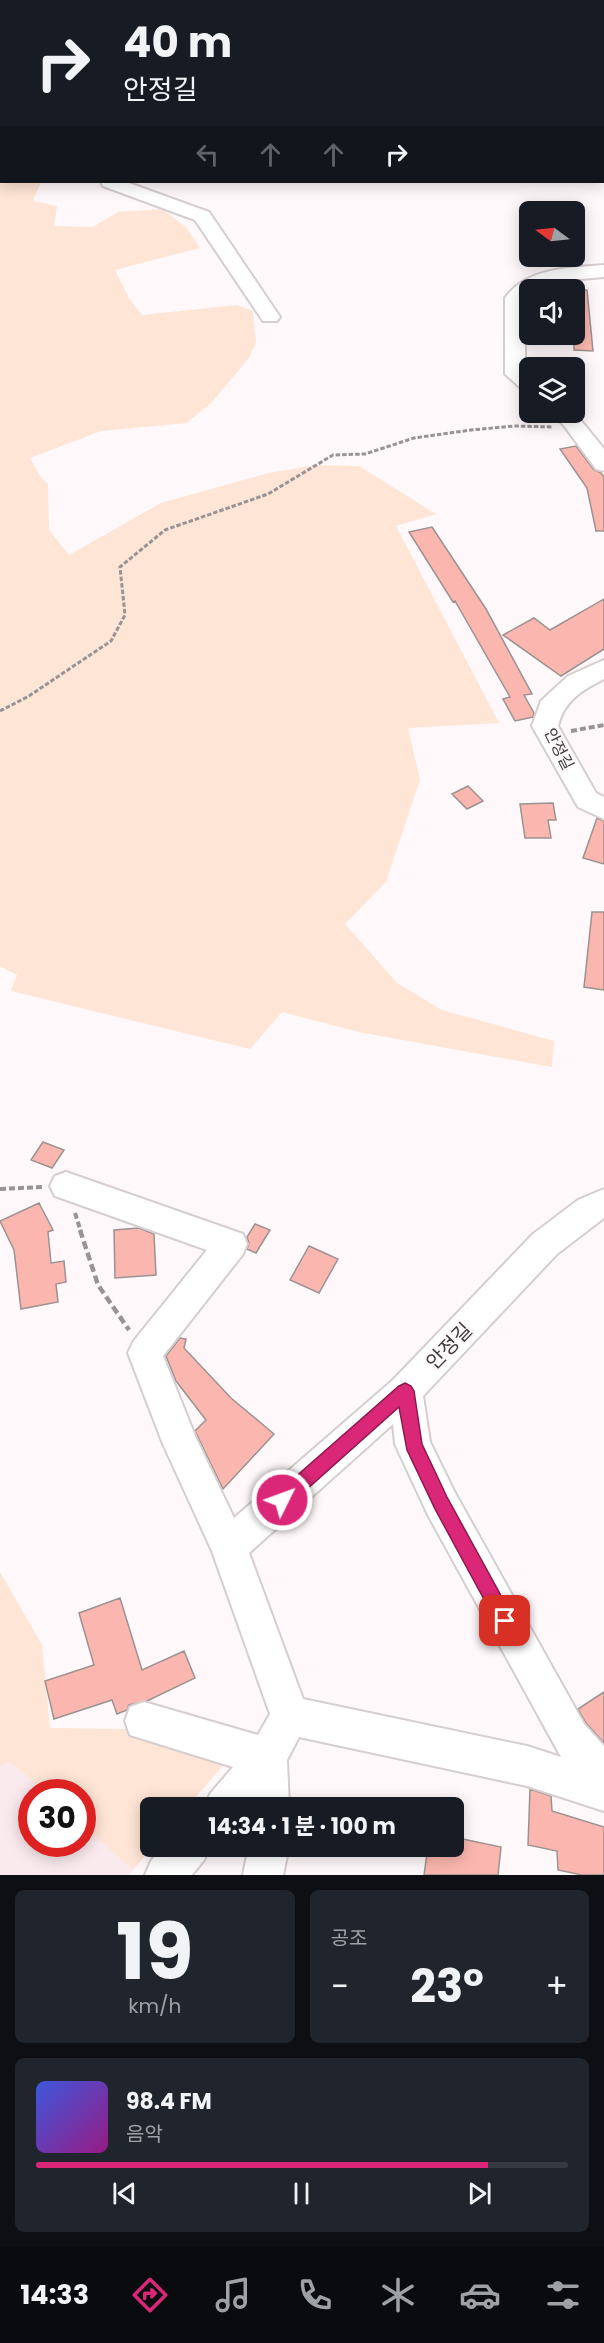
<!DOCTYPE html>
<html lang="ko">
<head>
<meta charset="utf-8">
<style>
	body { margin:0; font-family:Poppins,"Noto Sans KR",sans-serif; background:#20242c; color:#f1f3f6; height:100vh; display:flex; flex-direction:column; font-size:22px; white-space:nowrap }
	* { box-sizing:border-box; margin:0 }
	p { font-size:20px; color:#9ea1a6 }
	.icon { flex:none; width:33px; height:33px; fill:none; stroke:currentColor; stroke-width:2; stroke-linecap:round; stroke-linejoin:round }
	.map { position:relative; height:1875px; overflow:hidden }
	.sheet { display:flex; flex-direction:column; gap:15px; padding:15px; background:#0d0f14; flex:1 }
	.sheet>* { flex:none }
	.guide { position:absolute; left:0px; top:0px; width:604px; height:183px; box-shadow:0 3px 15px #0003; background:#171b24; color:#f1f3f6; overflow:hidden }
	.needle { width:39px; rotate:285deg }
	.tools { position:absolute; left:519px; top:201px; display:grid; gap:12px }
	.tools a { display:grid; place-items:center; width:66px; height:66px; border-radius:9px; background:#171b24; box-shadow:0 3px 15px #0003; font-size:30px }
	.speed { position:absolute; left:18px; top:1779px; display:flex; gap:12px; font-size:30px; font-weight:700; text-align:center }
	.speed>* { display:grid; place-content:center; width:78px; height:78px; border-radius:50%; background:#171b24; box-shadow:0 3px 15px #0003; line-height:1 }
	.speed .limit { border:9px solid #d22; background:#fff; color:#111 }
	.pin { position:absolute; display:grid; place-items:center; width:51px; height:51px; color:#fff; margin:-26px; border-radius:12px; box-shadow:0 3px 9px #0006 }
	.me { position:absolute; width:66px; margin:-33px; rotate:48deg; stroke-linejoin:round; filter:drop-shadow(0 0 4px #0008) }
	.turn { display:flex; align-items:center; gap:21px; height:126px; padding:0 24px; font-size:27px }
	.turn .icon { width:78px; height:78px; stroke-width:2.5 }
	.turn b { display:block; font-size:42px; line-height:51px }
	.lanes { display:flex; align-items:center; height:57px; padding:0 24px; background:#0003; justify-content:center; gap:30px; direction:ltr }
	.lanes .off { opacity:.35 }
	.big { font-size:45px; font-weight:700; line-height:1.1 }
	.sheet .card { flex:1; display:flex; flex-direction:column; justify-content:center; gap:9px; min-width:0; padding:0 21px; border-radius:9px; background:#20242c }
	.sheet .dial { align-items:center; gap:0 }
	.dial b { font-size:78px; line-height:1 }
	.song { display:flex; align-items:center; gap:18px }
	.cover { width:72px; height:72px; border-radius:9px; background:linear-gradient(135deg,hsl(230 70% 55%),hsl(310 70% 35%)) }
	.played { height:6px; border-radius:3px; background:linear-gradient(90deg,#db2777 85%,#363941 85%) }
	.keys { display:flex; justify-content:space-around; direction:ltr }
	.heat { display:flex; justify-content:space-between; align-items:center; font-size:33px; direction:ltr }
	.sheet .tiles { flex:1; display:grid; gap:15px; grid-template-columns:1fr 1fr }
	.card:last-child { grid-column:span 2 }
	.trip { position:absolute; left:140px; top:1797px; width:324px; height:60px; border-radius:9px; background:#171b24; box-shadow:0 3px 15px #0003; font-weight:700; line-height:60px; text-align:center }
	.dock { display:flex; height:96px; justify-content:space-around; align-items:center; background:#090b0e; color:#9ea1a6 }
	.dock .icon { width:42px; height:42px }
	.dock .on { color:#db2777 }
	.dock b { font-size:27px; color:#f1f3f6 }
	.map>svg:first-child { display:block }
</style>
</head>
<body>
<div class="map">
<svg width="604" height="1875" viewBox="0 0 604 1875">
	<rect width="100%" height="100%" fill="#fff8fa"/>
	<path fill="#fae9ed" d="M11,1762l34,30h-13v52h50l1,-19 50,45 -4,5h-129v-110z"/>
	<path fill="#fee5d5" d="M0,172l2,10h39l-8,19 24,5 -3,20 39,1 25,-15 44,-3 24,18 14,21 -85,22 15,30 12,15 95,-10 16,6 3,31 -7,16 -37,44 -25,21 -86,8 -71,27 10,18 8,8 1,46 20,25 92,-52 108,-30 46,-8 44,1 77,48 -40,12 103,197 -91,5 12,52 -34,102 -41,42 52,59 45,27 112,31 -2,26 -193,-35 -77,-20 -32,37 -239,-58 6,-16 -17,-9z
		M0,1572l42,73 8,83 82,1 95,32 -40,46 -37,1v38l3,1 -20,23 -50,-45 -1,-33h-37l-34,-30 -11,3z"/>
	<path fill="#fbb7af" stroke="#9b9291" stroke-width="1.5" d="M574,290h13l6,61 -19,-1z
		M576,446l18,24 7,3 3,4v54h-8l-9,-43 -27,-39z
		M432,527l54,82 46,85 -8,1 10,18 -1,4 -18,4 -12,-22 7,-2 -55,-96 -2,1 -44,-70z
		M604,599v50l-43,27 -58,-41 31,-17 16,12z
		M468,786l15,15 -16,8 -15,-15z
		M553,803l3,17h-8l3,18h-26l-5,-34z
		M597,818l7,3v43l-21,-6z
		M592,912h12v78l-20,-3z
		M43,1142l21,8 -12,18 -21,-8z
		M39,1203l14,27 -5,2 3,31 13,-2 2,21 -10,2 2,18 -37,7 -7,-59 -14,-29z
		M255,1224l15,6 -14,23 -9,-4 2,-6 -2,-6z
		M139,1228l15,6 2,41 -41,3 -1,-48z
		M309,1246l29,13 -19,34 -29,-13z
		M180,1338l6,1 -2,9 47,50 43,36 -51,55 -28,-58 11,-11 -30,-39 -10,-25z
		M120,1598l22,72 42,-19 11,27 -48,23 -18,4 -2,5 -10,4 -5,-14 -58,19 -9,-38 49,-16 -15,-52z
		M604,1692v51l-18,-20 -8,-14z
		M530,1789l21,7 1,15 52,16v48h-22l-24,-5 -1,-19 -29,-6z
		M453,1837l48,10 -3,28h-74l4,-29h25z"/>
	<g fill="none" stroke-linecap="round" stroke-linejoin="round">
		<g stroke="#d6cdcf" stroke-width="4">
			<path id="minor" d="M569,0h16v2h-16z
				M0,149h2v10h-2z
				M101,182h25l83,30 71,105 -3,4h-14l-68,-101 -92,-34z
				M604,265v12l-47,4 -19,9h-8v6l-5,4v72l5,3v17l-7,-2 -18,-16v-76c22,-31 65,-30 99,-33z
				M552,412h22l30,37v22l-8,-2 -31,-42z
				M604,660v19c-22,11 -40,22 -46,47l38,67 8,4v22l-26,-12 -46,-81 9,-25 27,-25z
				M66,1172l177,62 4,10 -4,10 -80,102 33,82 38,80 159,-138 140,-146 45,-34 26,-11v29l-47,36 -134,142 7,46 24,49 130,233 20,22v65l-77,-25 -228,-49 -12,23 2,48h-85l6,-14 23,-27 -103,-32 -5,-14 5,-14 14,-5 114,33 12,-21 -58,-163 -49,-107 -35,-91 5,-11 74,-92 -152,-54 -5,-10 5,-10zM393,1424l2,20 33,71 133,242 -34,-11 -224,-47 -54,-146z
				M163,1846h47l-6,14 -12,15h-47l6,-14z
				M249,1846h40l-6,29h-40z"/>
		</g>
		<g stroke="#d6cdcf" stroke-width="3">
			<path id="major" d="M384,0h27l1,2h-27z
				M603,27h1v12h-1z"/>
		</g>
		<path stroke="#989394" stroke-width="3" stroke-dasharray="4.5 2" stroke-linecap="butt" d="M0,711l29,-15 82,-55 14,-26 -5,-48 45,-37 103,-36 65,-39 32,-1 49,-16 57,-8 43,-4 39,1"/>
		<path stroke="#989394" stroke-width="4" stroke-dasharray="6 3" stroke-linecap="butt" d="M571,731l33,-6
			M0,1189l42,-2
			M75,1213l6,19"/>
		<path stroke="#989394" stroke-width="4.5" stroke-dasharray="8 4" stroke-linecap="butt" d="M80,1230l18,55 31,45"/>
		<use href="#minor" fill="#fff" fill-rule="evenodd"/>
		<use href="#major" fill="#fff" fill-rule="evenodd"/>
	</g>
	<path fill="#db2777" stroke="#8e194d" stroke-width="1.5" d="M405,1383l6,3 3,5 8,53 25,53 64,117 3,7 -3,6 -6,3 -6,-3 -64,-118 -28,-59 -8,-43 -111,99 -6,2 -6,-2 -3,-6 3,-6 123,-108z"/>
	<g text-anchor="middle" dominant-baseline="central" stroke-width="4.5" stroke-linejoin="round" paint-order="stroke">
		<g font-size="16" fill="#3e3b3b" stroke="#fff8fa">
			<text transform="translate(559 749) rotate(63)">안정길</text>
		</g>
		<g font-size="20" fill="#3e3b3b" stroke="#fff8fa">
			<text transform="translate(449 1346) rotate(-46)">안정길</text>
		</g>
	</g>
</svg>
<div class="tools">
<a><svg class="needle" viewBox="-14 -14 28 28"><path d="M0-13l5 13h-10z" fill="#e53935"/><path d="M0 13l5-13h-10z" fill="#9ea1a6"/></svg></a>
<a><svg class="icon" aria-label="sound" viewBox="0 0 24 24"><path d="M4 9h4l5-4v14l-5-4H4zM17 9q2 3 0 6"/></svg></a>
<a><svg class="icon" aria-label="layers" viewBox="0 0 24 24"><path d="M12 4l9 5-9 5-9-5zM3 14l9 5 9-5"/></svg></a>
</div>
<div class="speed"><div class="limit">30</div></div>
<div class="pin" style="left:505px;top:1621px;background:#d93025"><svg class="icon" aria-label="arrive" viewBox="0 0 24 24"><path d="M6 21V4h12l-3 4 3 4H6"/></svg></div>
<svg class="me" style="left:282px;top:1500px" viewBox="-20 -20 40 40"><circle r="17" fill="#db2777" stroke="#fff" stroke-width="3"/><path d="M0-11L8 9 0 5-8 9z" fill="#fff"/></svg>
<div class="trip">14:34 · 1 분 · 100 m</div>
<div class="guide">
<div class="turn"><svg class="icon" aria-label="right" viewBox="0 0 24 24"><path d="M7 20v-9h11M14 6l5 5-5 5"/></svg><div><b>40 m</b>안정길</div></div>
<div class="lanes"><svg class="icon off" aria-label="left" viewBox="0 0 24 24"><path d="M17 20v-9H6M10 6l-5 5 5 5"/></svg><svg class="icon off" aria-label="ahead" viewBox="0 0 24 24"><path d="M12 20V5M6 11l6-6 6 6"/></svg><svg class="icon off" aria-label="ahead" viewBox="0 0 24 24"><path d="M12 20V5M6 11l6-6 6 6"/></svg><svg class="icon" aria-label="right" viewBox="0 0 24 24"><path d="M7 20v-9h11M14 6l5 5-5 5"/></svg></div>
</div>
</div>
<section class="sheet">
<div class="tiles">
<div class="card dial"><b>19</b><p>km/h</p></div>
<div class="card"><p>공조</p>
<div class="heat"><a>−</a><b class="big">23°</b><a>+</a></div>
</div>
<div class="card">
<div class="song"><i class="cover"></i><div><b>98.4 FM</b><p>음악</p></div></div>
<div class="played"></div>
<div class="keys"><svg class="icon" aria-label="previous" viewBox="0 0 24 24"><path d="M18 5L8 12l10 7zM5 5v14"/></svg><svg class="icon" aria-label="pause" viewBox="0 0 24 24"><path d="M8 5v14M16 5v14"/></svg><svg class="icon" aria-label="next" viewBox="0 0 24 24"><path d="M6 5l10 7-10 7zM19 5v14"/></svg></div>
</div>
</div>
</section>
<nav class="dock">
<b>14:33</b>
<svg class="icon on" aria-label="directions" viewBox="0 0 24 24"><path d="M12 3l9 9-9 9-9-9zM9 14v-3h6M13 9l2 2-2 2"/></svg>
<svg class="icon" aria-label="music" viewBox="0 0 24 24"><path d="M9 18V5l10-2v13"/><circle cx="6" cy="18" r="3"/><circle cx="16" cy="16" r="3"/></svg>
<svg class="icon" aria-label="phone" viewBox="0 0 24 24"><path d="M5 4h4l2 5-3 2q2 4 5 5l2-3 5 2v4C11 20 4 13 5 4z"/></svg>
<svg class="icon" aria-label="climate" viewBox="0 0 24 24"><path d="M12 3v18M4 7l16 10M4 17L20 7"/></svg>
<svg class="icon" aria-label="car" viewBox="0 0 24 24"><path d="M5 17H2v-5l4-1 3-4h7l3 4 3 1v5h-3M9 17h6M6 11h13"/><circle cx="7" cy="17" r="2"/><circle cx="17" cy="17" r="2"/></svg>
<svg class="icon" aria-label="filters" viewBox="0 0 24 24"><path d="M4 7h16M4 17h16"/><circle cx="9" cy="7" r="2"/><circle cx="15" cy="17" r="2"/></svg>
</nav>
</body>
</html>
